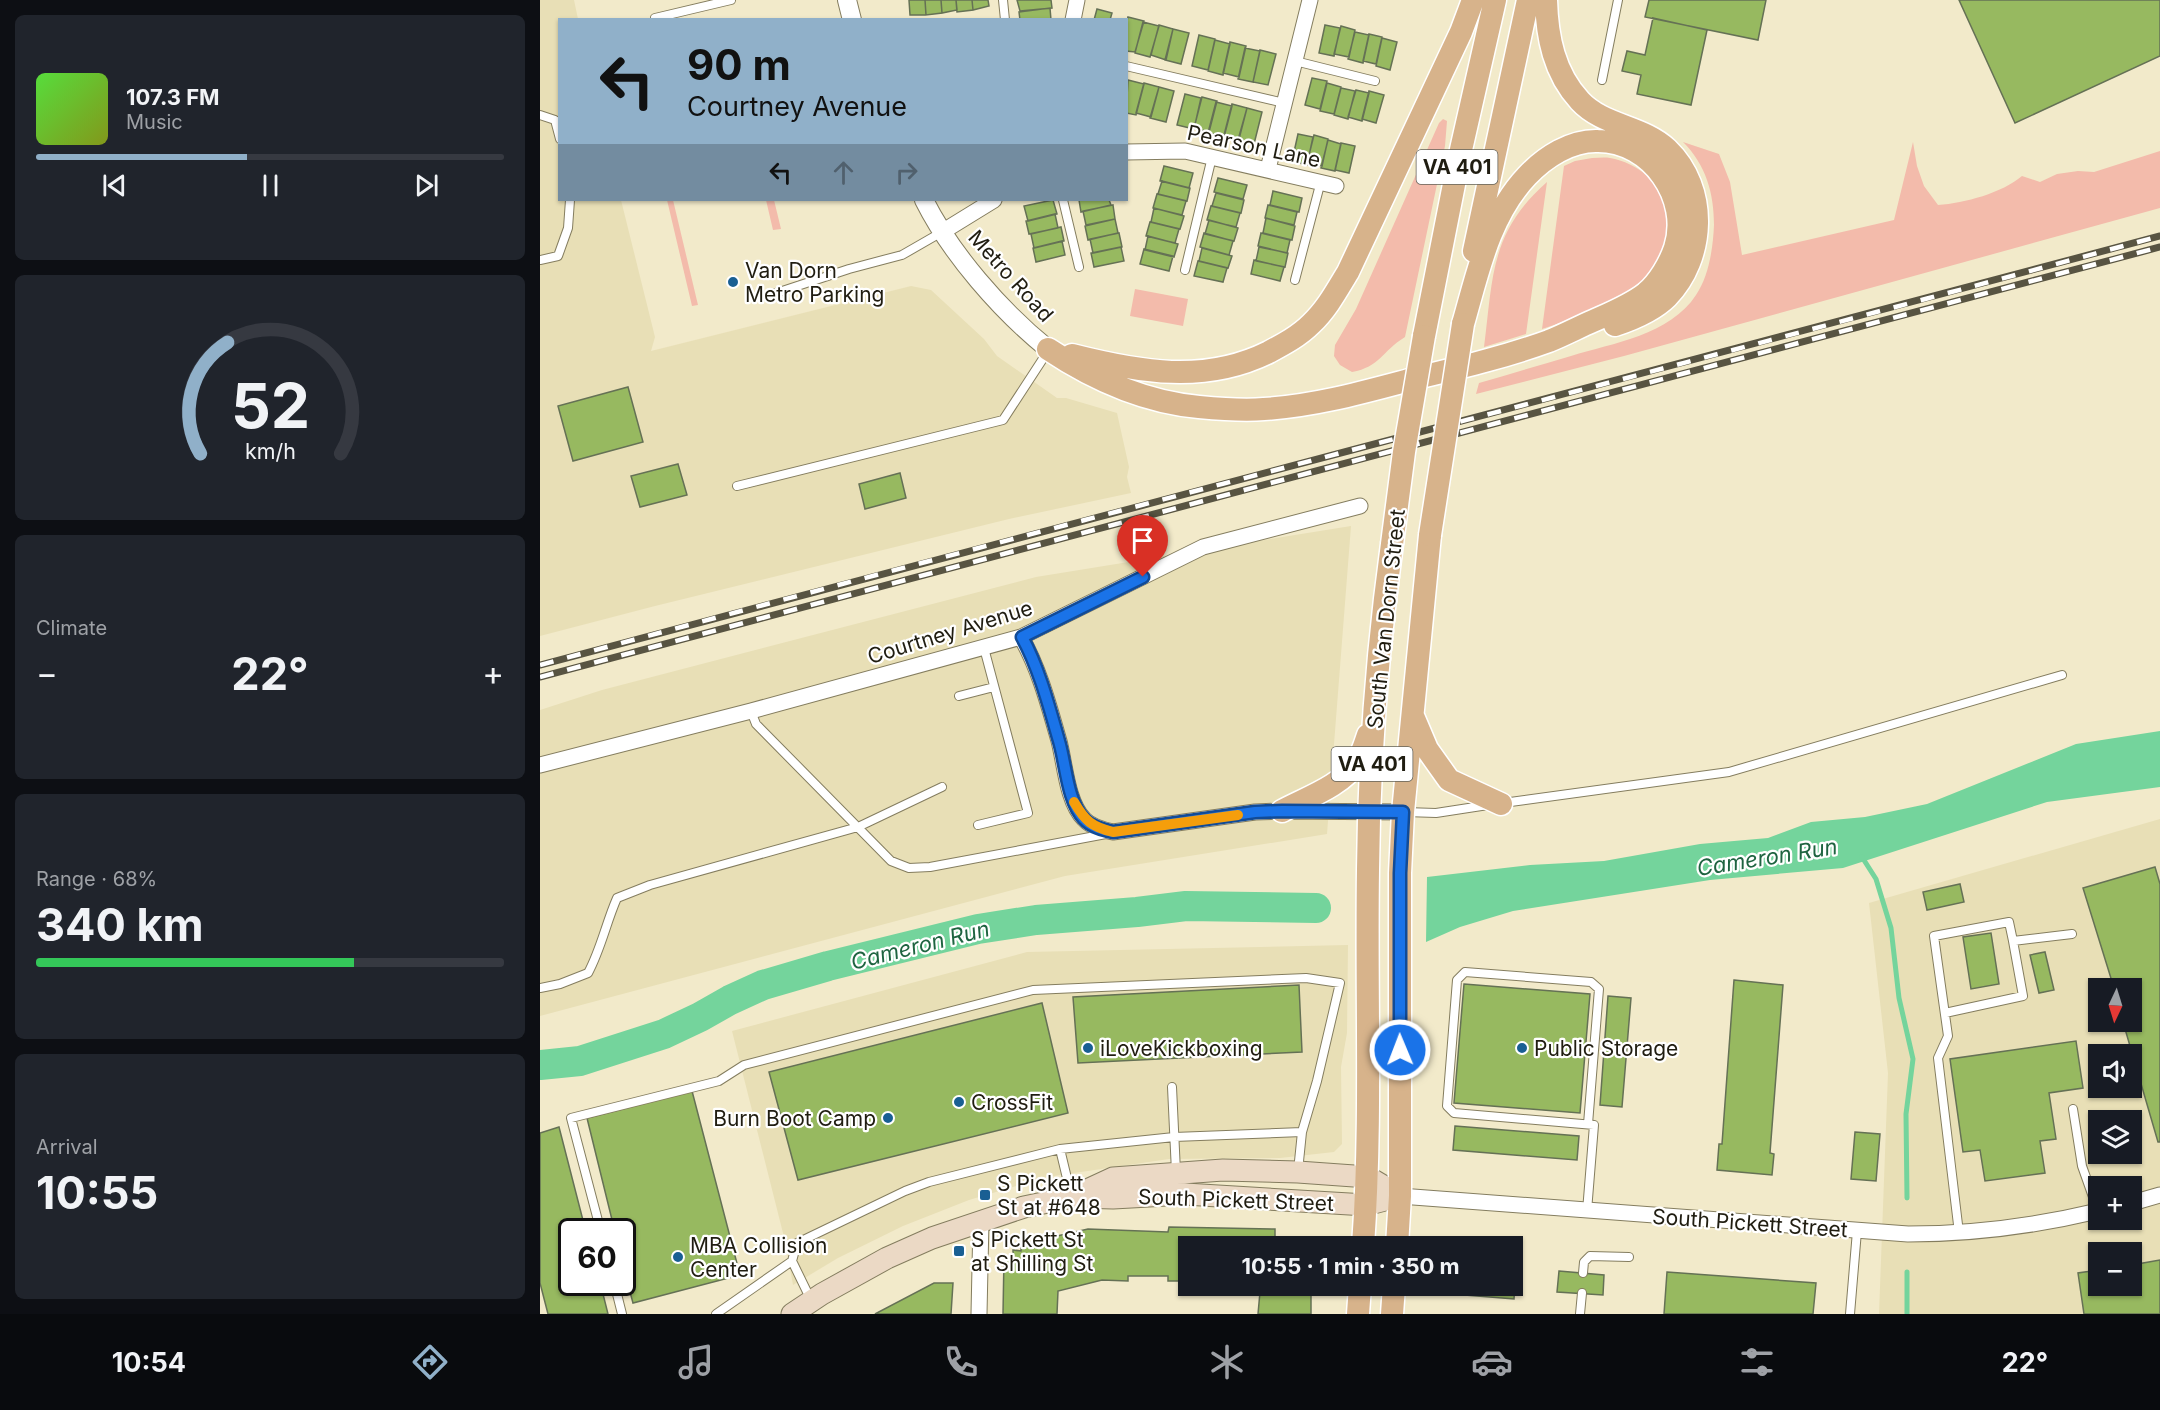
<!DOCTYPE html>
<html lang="en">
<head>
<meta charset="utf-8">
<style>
	body { margin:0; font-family:Inter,sans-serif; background:#20242c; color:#f1f3f6; height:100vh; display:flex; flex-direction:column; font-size:22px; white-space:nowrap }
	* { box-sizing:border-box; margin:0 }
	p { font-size:20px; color:#9ea1a6 }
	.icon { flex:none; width:33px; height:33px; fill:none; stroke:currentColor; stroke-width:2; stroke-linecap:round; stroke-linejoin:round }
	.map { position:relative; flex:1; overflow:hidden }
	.panel { display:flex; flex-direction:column; gap:15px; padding:15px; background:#0d0f14; width:540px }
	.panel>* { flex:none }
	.banner { position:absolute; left:18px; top:18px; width:570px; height:183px; border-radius:0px; box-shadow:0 2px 4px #0004; background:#90b0c9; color:#111; overflow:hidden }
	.needle { width:39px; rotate:184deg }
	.controls { position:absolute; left:1548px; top:978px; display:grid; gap:12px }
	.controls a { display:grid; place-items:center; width:54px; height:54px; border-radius:0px; background:#171b24; box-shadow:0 2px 4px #0004; font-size:30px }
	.speed { position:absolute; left:18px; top:1218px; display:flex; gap:12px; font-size:30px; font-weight:700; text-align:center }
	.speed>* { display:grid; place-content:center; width:78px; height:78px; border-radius:50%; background:#171b24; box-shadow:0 2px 4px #0004; line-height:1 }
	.speed .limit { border:3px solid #111; border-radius:9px; background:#fff; color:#111 }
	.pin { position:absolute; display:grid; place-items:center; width:51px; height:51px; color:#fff; margin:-62px -26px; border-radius:50% 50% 50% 0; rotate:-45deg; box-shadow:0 0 6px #0007 }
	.pin .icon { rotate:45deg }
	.me { position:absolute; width:66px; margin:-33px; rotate:359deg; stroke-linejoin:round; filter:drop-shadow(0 0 4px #0008) }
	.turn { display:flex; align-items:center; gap:21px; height:126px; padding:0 30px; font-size:27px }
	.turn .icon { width:78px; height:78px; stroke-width:2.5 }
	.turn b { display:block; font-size:42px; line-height:51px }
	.lanes { display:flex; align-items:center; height:57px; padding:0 30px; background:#0003; justify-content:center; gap:30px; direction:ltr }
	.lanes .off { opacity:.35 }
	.big { font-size:45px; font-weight:700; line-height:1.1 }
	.panel .tile { flex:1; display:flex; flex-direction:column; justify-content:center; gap:9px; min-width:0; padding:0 21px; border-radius:9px; background:#20242c }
	.panel .dial { align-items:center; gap:0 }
	.dial svg { height:156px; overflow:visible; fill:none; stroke:#363941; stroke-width:7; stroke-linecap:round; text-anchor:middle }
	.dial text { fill:#f1f3f6; stroke:none }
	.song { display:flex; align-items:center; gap:18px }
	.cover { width:72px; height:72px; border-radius:9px; background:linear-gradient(135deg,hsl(110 70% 55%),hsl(70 70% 35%)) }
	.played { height:6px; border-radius:3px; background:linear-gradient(90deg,#90b0c9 45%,#363941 45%) }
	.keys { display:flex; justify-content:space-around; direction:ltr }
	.heat { display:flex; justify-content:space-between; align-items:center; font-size:33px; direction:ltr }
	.charge { height:9px; border-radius:4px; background:linear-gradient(90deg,#34c759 68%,#363941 0) }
	.trip { position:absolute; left:638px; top:1236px; width:345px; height:60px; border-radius:0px; background:#171b24; box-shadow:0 2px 4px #0004; font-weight:700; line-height:60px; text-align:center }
	.menu { display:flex; height:96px; justify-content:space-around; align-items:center; background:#090b0e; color:#9ea1a6 }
	.menu .icon { width:42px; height:42px }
	.menu .on { color:#90b0c9 }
	.menu b { font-size:27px; color:#f1f3f6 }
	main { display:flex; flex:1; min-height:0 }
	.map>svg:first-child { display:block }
</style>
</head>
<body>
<main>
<section class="panel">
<div class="tile">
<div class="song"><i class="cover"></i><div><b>107.3 FM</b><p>Music</p></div></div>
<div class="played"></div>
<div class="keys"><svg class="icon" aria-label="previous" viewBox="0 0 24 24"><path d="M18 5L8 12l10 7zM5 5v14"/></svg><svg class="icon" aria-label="pause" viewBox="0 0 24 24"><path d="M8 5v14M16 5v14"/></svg><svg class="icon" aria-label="next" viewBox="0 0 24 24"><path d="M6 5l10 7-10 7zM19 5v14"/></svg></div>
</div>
<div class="tile dial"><svg viewBox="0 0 100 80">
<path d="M14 69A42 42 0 1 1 86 69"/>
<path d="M14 69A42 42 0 0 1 28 12" stroke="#90b0c9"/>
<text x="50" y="56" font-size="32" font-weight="700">52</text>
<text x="50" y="72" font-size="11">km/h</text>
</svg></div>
<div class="tile"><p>Climate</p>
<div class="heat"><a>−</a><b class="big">22°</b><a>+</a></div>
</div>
<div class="tile"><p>Range · 68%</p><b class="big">340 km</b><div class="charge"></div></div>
<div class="tile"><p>Arrival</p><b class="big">10:55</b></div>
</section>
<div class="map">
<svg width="1620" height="1314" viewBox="0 0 1620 1314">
	<rect width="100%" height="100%" fill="#f2eaca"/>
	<path fill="#e8dfb6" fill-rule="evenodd" d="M0,0h34l4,19 -18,1v180h61l34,137 -4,14 260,-65 20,4 53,49 13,17 60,42h9l51,15 12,54 -2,10 4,16 -122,26 -354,87 -115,30z
		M811,526l-24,308 -262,42 -525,140v-306l62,-20 434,-113z
		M1620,819v495h-281l9,-241 -19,-170zM1558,988h34v34h-34zM1558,1054h34v34h-34zM1558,1120h34v34h-34zM1558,1186h34v34h-34zM1558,1252h34v34h-34z
		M808,945l-1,88 -6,34 1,77 -8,8 -54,6 -111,1 -122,18 -78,23 -66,26 -65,32 -45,27 -8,-44 -53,-210 295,-79z"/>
	<path fill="#f3bbab" d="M903,119l4,2 -2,25 -40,191c-23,14 -25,30 -53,35l-12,-7 -6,-9 1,-11 21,-36 83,-186z
		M1143,142l36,12 11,28 12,73 152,-35 19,-78 4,24 7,20 14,19c27,-2 64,-12 84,-29l18,6 17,-8 21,-3 16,1 66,-21v57l-536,148 -148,38 3,-11c31,-9 61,-18 92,-27 42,-13 99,-21 125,-61 13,-19 17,-47 18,-70 0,-32 -8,-60 -31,-83z
		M1052,158c6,0 12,-1 18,0 13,2 28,9 37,18 31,31 26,71 -1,103 -18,21 -77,41 -104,50l22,-163 11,-5z
		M1007,182l-21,152 -42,13c9,-70 6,-115 63,-165z
		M127,200h6l25,105 -6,1z
		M226,200h8l7,29 -8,1z
		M595,289l53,10 -5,27 -53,-10z"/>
	<path fill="#74d49c" d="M1620,731v56l-113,15 -204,66 -133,12 -197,31 -53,16 -34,15 1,-65 103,-12 74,-4 96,-17 68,-6 43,-16 54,-5 62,-13 149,-60z
		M90,1044c-29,16 -56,27 -90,31v-23h50l14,-5z"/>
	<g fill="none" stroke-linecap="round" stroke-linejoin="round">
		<path stroke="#74d49c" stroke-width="5" d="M1322,857l14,22 15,49 8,70 14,61 -7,55 1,84
			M1367,1314v-42"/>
		<path stroke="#74d49c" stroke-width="30" d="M0,1065l40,-4 84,-27 36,-17 30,-17 33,-15 65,-19 150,-37 58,-9 101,-8 49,-6 130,2"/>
	</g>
	<path fill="#97b960" stroke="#657155" stroke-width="1.5" d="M369,0h16l1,15h-16z
		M385,0h16l1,13 -16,2z
		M401,0h15l1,10 -15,3z
		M416,0h16l1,10 -16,2z
		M432,0h16l1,6 -16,4z
		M477,0h34l1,8 -32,3z
		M1109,0h117l-8,40 -113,-23z
		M1419,0h201v56l-145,67z
		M510,8l1,12h-31l-1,-8z
		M557,9l15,4 -2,7h-16z
		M588,17l16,4 -9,31 -9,-1v-27z
		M1113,18l54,12 -16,75 -54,-11 4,-19 -19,-4 5,-20 18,4z
		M603,22l16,4 -9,31 -15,-4z
		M619,25l14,4 -7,31 -15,-5z
		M785,25l15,3 -6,28 -15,-3z
		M801,26l14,4 -6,27 -15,-3z
		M633,29l16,4 -8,31 -16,-4z
		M815,32l14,3 -6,28 -15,-4z
		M829,34l13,3 -6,27 -13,-3z
		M659,35l16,4 -7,31 -16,-4z
		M842,38l15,4 -7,28 -14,-4z
		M675,40l15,4 -7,31 -15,-4z
		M690,42l16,4 -7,31 -16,-4z
		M705,48l15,3 -7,31 -15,-3z
		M720,50l16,4 -8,31 -15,-3z
		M772,78l15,3 -7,28 -15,-4z
		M588,80l16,4 -8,31 -10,-2z
		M604,83l15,4 -8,30 -15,-4z
		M787,83l14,4 -7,27 -14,-3z
		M619,87l15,4 -8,31 -16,-4z
		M801,88l14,3 -7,28 -14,-4z
		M816,90l13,3 -7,28 -14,-4z
		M829,91l15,4 -8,28 -14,-4z
		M645,94l16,4 -7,31 -17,-4z
		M662,97l15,4 -8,31 -15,-4z
		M676,102l16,4 -8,31 -16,-4z
		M692,104l15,4 -8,31 -15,-4z
		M707,108l15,4 -8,32 -16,-4z
		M758,134l15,3 -6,28 -15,-4z
		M774,135l14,4 -6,27 -15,-3z
		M788,140l13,4 -6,27 -14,-3z
		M801,143l14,3 -6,27 -14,-3z
		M624,166l29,7 -4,15 -29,-7z
		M678,178l29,7 -4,14 -29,-7z
		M622,181l28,7 -3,13 -29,-7z
		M733,191l29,7 -3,14 -29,-7z
		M676,193l28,7 -3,13 -29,-7z
		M617,194l29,7 -4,14 -29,-7z
		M513,200l4,14 -29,7 -4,-15z
		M539,200h30l2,5 -30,7z
		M573,205l2,14 -29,6 -3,-14z
		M728,205l29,7 -3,13 -29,-7z
		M671,206l29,7 -4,14 -29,-7z
		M614,208l30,8 -4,13 -29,-7z
		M515,214l3,14 -29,6 -3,-13z
		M726,218l29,8 -3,14 -29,-7z
		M575,219l3,14 -30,7 -3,-14z
		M669,220l29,8 -4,13 -29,-7z
		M610,222l29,7 -4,14 -29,-7z
		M521,227l3,14 -30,7 -3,-14z
		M579,233l3,14 -29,6 -3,-14z
		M664,233l29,8 -4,14 -29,-8z
		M721,233l29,7 -3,13 -29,-7z
		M608,236l30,8 -4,13 -29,-7z
		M522,241l3,14 -29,7 -3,-14z
		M581,247l3,14 -30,6 -3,-14z
		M719,247l29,6 -3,14 -29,-6z
		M662,248l30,8 -4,12 -29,-7z
		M604,249l29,7 -4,15 -29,-7z
		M714,260l30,7 -4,14 -29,-7z
		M658,261l29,7 -4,14 -29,-6z
		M88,387l15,55 -70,19 -15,-55z
		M138,464l9,31 -47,12 -9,-31z
		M360,473l6,25 -41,11 -6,-25z
		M1615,867l5,17v258h-2l-35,-120h9v-34h-18l-31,-100z
		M1420,884l4,18 -37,8 -4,-18z
		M1451,933l8,51 -28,5 -8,-52z
		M1505,952l9,38 -15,3 -9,-38z
		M1194,980l49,5 -13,168 4,1 -2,21 -55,-5 2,-26h3z
		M924,984l126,10 -10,119 -126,-10z
		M759,985l3,67 -224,11 -5,-66z
		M1068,996l23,2 -9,109 -22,-2z
		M502,1003l26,110 -270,67 -29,-108z
		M1536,1041l7,47 -34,5 7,46 -16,2 5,32 -60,8 -5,-31 -17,2 -13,-93z
		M152,1091l48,184 -107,28 -11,-41v-30h-7l-28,-114z
		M915,1126l124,10 -2,24 -124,-10z
		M19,1127l27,105h-14v50h28l8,32h-60l-8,-31v-150z
		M1315,1132l25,2 -4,47 -25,-2z
		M629,1227l106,2v9l16,1 9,7h-112v35h-20v-5h-40v5l-26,-1 -44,11 -1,23h-54l1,-57h9v-7l8,1v-7l67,-15 80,3z
		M972,1255h5l-3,44 -74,-6v-7h72z
		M1620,1260v54h-76l-6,-41 20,-3v16h34v-21z
		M1019,1271l45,4 -1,20 -46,-3z
		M1127,1272l149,11 -3,31h-149z
		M394,1283h19l-2,31h-76z
		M723,1286h48v28h-53l2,-22h3z"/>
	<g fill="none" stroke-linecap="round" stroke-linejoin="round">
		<g stroke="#847d5f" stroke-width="10">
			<path id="service" d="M463,0l2,20
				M115,18l76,-18
				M755,61l80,20
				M586,66l158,37
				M1062,80l16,-80
				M0,115l15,5 5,19
				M523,200l16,67
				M0,260l18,-4 10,-28 2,-28
				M645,270l27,-113
				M755,280l26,-99
				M227,296l82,-27 53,-14 40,-23
				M197,486l266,-66 45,-69
				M419,696l35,-9
				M211,711l5,13 135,137 18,7 21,-1 176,-33
				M963,803l226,-31 333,-97
				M865,812l31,1 52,-8
				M438,825l50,-12 -44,-165
				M0,988l20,-4 28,-11c13,-24 18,-50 29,-75l33,-13 208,-58 84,-40
				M1405,1013l78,-17 -10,-55
				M632,1087l4,85
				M1533,1109l9,57 16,45
				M520,1149l11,46
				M758,1171l4,-39
				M1047,1211l7,-86 -140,-12 -7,-7 10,-126 8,-8 126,10 8,7 -11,135
				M61,1232l-30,-114 148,-37 25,-16 289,-75 273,-12 34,5 -23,98 -15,51 -128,5 -114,12 -131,33 -24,9 -108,52 -5,18 -76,53
				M1419,1233l-21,-175 10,-22 -14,-100 75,-14 4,19 59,-7
				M252,1261l19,39
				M1043,1273l1,-11 6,-6 39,1
				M74,1282l8,32
				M1040,1314l2,-21
				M1310,1314l7,-83"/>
		</g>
		<g stroke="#847d5f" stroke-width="17">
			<path id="minor" d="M533,20l4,-20
				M586,152l59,-1 151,35
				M728,169l42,-169
				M402,232l52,-32
				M481,637c18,31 28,69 38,104 6,23 8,61 25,78 7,8 20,11 29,13l142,-20 27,-1 121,1
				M0,765l211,-54 270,-74 182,-90 157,-41
				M860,1196l508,38c65,0 127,-8 190,-23
				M1592,1203l28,-8
				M439,1314l2,-94"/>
		</g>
		<g stroke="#847d5f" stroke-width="20">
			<path id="tertiary" d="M307,0l5,20
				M384,200c27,54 77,111 124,149"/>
		</g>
		<g stroke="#847d5f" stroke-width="23">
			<path id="secondary" d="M538,1197l35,1 72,-4 181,11 34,-9
				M252,1314l30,-20 65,-36 45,-20 92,-31 48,-10 41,-19 110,-8 75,2 70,5 32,19"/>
		</g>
		<g stroke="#fff" stroke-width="25">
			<path id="primary" d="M1006,0c1,37 8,73 34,101 23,25 63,25 87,48 42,40 38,109 0,148 -14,14 -34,22 -52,28
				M934,251l54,-251
				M884,336l36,-182 35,-154
				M508,349c45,30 96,53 151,58 21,2 44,4 65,2 51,-3 100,-17 149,-30 45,-11 92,-22 136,-38 15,-6 30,-14 44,-20 18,-8 38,-16 53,-28 13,-11 24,-30 29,-45 16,-50 -24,-107 -77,-107 -27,-1 -53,16 -71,35 -38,40 -49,96 -64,148
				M532,355c67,17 133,29 197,-3 15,-8 30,-16 42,-28 16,-15 26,-34 37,-52l113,-240 12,-32
				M873,716l14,33 22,31 52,24
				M742,811c24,-13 60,-25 75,-49 5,-8 8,-18 11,-27
				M823,1246c9,-125 3,-250 5,-376 1,-109 9,-218 24,-326
				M857,1246l3,-50v-323l3,-61 27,-277
				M818,1314l2,-28
				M852,1314l2,-28"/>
		</g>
		<use href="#service" stroke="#fff" stroke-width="8"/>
		<use href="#minor" stroke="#fff" stroke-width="15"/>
		<use href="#tertiary" stroke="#fff" stroke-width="18"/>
		<use href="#secondary" stroke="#ebd9c5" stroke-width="21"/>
		<use href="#primary" stroke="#d7b38b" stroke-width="22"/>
		<g stroke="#585442" stroke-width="7">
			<path id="rail" d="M0,665c539,-146 1081,-283 1620,-429
				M0,677l1620,-430"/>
		</g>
		<use href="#rail" stroke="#fff" stroke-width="4.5" stroke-dasharray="14" stroke-linecap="butt"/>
		<g stroke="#fff" stroke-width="25" stroke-linecap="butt">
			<path id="primary-bridge" d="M890,535l33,-211
				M852,544l12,-92 20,-116"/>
		</g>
		<use href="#primary-bridge" stroke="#d7b38b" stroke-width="22"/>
	</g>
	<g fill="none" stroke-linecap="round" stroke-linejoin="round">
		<g stroke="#114b97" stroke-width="15">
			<path id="route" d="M603,577l-121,60c17,31 27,69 37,104 7,23 8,60 25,78 7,8 20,11 29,13l142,-20 27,-1 121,1 -3,61v177"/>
		</g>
		<use href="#route" stroke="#1a73e8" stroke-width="10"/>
		<path stroke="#f59e0b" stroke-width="10" d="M534,802c11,19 18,25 39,30l125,-17"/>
	</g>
	<g fill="#195f93" stroke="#fff" stroke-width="2">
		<circle cx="193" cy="282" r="6"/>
		<circle cx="548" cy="1048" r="6"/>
		<circle cx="982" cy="1048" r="6"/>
		<circle cx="419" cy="1102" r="6"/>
		<circle cx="348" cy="1118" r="6"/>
		<rect x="439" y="1189" width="12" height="12" rx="3"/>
		<rect x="413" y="1245" width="12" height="12" rx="3"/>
		<circle cx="138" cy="1257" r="6"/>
	</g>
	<g text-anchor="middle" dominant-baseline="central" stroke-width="4.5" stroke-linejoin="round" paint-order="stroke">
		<g fill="#fff" stroke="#636158" stroke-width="1.5">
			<rect x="876.5" y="150" width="81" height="34" rx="4.5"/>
			<rect x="791.5" y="747" width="81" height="34" rx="4.5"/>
		</g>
		<g font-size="20" font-weight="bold" fill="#201d11">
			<text x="917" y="167">VA 401</text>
			<text x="832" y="764">VA 401</text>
		</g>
		<g font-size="21" fill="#201d11" stroke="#fff">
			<text transform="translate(714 146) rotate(12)">Pearson Lane</text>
			<text transform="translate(471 276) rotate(48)">Metro Road</text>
			<text transform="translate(846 619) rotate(-84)">South Van Dorn Street</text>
			<text transform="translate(410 632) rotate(-17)">Courtney Avenue</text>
			<text transform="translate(696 1200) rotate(2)">South Pickett Street</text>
			<text transform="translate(1210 1223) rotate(4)">South Pickett Street</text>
		</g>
		<g font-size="21" fill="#201d11" stroke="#fff" text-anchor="start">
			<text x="205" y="270">Van Dorn<tspan x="205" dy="24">Metro Parking</tspan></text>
			<text x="560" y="1048">iLoveKickboxing</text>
			<text x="994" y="1048">Public Storage</text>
			<text x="431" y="1102">CrossFit</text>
			<text x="336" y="1118" text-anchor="end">Burn Boot Camp</text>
			<text x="457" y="1183">S Pickett<tspan x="457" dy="24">St at #648</tspan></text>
			<text x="431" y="1239">S Pickett St<tspan x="431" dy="24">at Shilling St</tspan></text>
			<text x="150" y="1245">MBA Collision<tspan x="150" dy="24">Center</tspan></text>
		</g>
		<g font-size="22" font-style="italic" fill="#1e6440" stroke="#fff">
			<text transform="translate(1227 857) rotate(-9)">Cameron Run</text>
			<text transform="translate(380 945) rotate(-14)">Cameron Run</text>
		</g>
	</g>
</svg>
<div class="controls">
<a><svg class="needle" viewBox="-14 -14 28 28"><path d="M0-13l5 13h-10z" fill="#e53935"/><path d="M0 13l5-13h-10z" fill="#9ea1a6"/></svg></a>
<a><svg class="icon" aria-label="sound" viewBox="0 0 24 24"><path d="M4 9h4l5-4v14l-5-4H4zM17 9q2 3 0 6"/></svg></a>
<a><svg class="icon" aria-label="layers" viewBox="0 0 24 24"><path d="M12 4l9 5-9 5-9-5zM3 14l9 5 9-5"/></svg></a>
<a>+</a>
<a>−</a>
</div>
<div class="speed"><div class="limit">60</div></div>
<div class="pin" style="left:603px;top:577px;background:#d93025"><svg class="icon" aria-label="arrive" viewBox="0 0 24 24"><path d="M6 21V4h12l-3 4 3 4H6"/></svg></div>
<svg class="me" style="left:860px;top:1050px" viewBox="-20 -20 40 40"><circle r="17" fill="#1a73e8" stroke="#fff" stroke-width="3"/><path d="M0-11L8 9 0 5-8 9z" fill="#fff"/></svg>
<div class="trip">10:55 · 1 min · 350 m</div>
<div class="banner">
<div class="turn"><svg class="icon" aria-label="left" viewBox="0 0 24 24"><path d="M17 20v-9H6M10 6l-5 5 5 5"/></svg><div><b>90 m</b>Courtney Avenue</div></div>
<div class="lanes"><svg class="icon" aria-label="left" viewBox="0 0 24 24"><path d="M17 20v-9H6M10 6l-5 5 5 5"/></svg><svg class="icon off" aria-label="ahead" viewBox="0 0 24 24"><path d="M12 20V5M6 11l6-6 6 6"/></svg><svg class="icon off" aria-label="right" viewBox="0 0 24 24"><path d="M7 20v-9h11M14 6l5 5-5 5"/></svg></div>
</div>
</div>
</main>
<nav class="menu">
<b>10:54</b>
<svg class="icon on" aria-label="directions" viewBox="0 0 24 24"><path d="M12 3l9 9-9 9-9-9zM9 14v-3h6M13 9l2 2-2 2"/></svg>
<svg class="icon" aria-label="music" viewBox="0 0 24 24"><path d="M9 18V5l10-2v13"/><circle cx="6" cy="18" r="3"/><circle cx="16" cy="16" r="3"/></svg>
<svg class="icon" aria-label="phone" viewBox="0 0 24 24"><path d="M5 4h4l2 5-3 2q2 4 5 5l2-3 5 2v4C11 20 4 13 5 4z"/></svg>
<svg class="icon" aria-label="climate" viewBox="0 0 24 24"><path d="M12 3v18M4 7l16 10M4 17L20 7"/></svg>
<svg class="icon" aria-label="car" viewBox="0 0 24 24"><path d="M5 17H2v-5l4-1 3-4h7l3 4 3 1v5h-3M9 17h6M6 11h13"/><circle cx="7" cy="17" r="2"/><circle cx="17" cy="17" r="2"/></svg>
<svg class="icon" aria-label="filters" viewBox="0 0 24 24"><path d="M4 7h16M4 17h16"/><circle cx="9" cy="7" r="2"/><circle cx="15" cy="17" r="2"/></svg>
<b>22°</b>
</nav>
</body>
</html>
